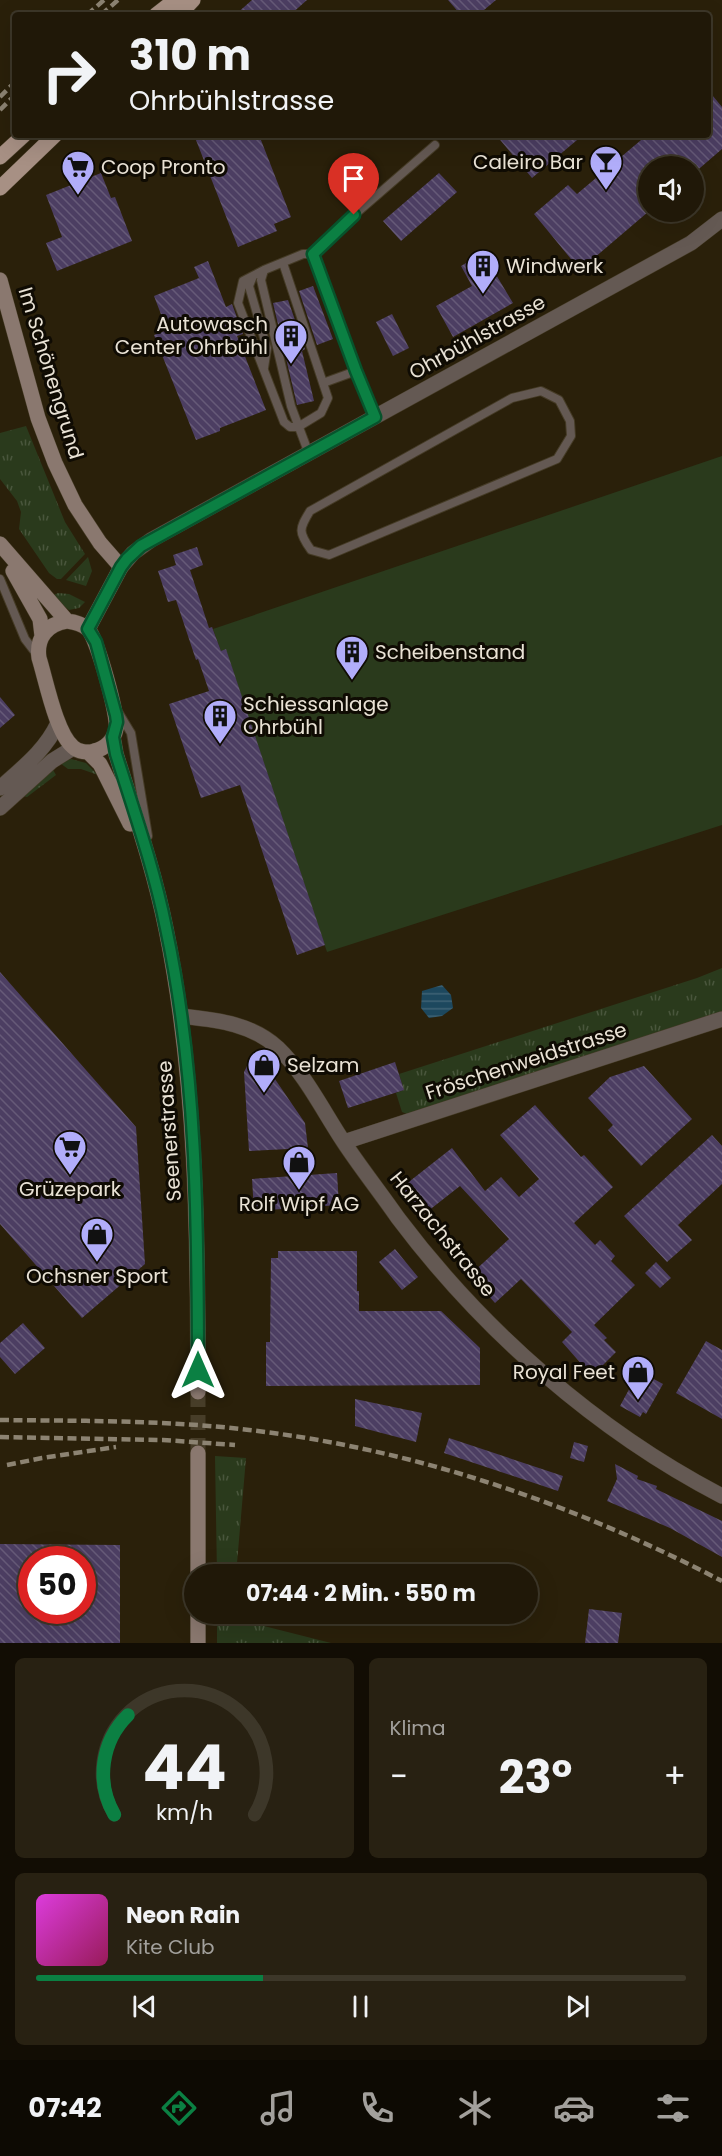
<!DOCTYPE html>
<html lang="de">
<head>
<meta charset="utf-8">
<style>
	body { margin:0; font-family:Poppins,sans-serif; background:#282112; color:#f1f3f6; height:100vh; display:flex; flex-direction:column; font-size:22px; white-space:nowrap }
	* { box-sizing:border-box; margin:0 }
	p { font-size:20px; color:#a2a09c }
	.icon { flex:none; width:33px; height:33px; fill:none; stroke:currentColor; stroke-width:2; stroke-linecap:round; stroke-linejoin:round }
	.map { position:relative; height:1643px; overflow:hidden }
	.drawer { display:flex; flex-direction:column; gap:15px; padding:15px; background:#120d04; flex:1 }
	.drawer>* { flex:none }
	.guide { position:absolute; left:12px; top:12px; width:699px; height:126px; border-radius:6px; box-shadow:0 6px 24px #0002,0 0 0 2px #3d3729; background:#201808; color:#f1f3f6; overflow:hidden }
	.tools { position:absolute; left:638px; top:156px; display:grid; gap:12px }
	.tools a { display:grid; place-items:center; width:66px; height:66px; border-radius:50%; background:#201808; box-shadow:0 6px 24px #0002,0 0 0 2px #3d3729; font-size:30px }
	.speed { position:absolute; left:18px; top:1546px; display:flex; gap:12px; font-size:30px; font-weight:700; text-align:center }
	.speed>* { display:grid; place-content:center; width:78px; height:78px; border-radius:50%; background:#201808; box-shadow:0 6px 24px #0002,0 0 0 2px #3d3729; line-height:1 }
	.speed .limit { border:9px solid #d22; background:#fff; color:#111 }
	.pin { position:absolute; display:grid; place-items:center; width:51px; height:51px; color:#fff; margin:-62px -26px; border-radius:50% 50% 50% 0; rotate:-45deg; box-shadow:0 0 6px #0007 }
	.pin .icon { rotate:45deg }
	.me { position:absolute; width:66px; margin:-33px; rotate:0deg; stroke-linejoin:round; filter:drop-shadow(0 0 4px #0008) }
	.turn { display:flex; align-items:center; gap:21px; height:126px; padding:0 18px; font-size:27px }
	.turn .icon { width:78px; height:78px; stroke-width:2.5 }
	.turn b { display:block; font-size:42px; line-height:51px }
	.big { font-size:45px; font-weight:700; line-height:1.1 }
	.drawer .widget { flex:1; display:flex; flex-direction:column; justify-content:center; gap:9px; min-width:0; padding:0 21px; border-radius:9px; background:#282112 }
	.drawer .dial { align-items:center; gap:0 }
	.dial svg { height:156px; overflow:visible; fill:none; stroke:#3d3729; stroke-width:7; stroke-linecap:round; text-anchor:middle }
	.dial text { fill:#f1f3f6; stroke:none }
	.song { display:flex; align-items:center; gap:18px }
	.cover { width:72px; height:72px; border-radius:9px; background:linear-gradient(135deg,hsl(300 70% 55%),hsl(330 70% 35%)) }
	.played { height:6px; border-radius:3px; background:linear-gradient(90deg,#0b8043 35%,#3d3729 35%) }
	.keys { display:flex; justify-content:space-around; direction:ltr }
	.heat { display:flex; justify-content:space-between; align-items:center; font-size:33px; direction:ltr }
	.drawer .tiles { flex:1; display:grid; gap:15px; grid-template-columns:1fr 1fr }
	.widget:last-child { grid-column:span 2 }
	.trip { position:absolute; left:184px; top:1564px; width:354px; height:60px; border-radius:30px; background:#201808; box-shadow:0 6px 24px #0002,0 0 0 2px #3d3729; font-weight:700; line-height:60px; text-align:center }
	.tabs { display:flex; height:96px; justify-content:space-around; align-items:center; background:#0d0a03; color:#a2a09c }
	.tabs .icon { width:42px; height:42px }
	.tabs .selected { color:#0b8043 }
	.tabs b { font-size:27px; color:#f1f3f6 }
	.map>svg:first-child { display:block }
</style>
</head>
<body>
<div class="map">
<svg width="722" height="1643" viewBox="0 0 722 1643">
	<defs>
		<pattern id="grass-tufts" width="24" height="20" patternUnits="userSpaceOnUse" patternTransform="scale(1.5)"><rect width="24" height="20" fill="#2a3a1c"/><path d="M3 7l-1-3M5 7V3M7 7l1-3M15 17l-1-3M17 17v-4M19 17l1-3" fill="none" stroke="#49563c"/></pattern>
		<pattern id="water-rules" width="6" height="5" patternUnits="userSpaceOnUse" patternTransform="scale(1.5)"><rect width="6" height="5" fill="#1d485e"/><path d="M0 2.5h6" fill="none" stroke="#3e6274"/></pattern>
		<pattern id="building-back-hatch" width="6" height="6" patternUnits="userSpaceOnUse" patternTransform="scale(1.5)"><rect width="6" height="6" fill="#4c3e62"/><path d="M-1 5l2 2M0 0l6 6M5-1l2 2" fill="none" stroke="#665a78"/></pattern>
	</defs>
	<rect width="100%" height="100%" fill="#2a200a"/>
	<path fill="url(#grass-tufts)" d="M26,426l39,96 20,32 -24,25h-4l-8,-6 -30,-44 2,-17 -4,-11 -17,-22v-46z
		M88,557l4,14 -6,15 -20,-6z
		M58,593l11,1 16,8 -6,6 -10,2 -17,-14z
		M71,759l15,4 12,12 -17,-6h-13l-8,-6z
		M52,768l4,7 -29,22 -5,-1z
		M722,968v51l-305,99 -15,-6 -6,-19 8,-3 -5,-16 298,-96z
		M215,1456l31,2 -10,117h-19z
		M217,1614h15v4l99,25h-114z"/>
	<path fill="#2a3a1c" d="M722,456v369l-395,127 -101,-302 -5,1 -8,-22z"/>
	<path fill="url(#water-rules)" d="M442,985l9,10 2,13 -11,8 -13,2 -8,-10 1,-17z"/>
	<path fill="url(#building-back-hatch)" fill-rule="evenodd" d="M252,0h55l-17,15h-55z
		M448,0h48l-18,15h-17z
		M708,90l14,17v42l-29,25v-8h-45v46l-68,58 -46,-56 34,-29 9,9 70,-59h61z
		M194,135h65l32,82 -17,7 3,7 -39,16z
		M496,135h87l-51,43z
		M101,173l10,25 4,-1 17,44 -75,30 -11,-28 16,-6 -16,-42z
		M439,173l18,19 -56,49 -18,-20z
		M483,253l30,50 -60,34 -17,-31 36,-20 -11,-20z
		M208,261l18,46 6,-3 11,30 -6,2 29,74 -46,18v3l-24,9 -42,-105 13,-5 -13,-34 45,-18 -5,-11z
		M313,286l20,53 -16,6 -18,-54z
		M288,300l17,49 -3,2 12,50 -17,4 -24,-102z
		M392,314l17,34 -16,8 -17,-34z
		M197,547l6,18 -13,5 19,58 3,-1 9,24 5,-2 99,296 -28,10 -57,-170 -39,13 -32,-94 40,-13 -11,-32 -2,1 -20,-60 -8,2 -10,-31 18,-6 -3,-10z
		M0,697l15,18 -15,13z
		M0,972l136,155 9,137 -63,54 -82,-94z
		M395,1062l9,28 -56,18 -9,-27z
		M247,1066h19l39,57 3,25 -59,3 -5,-79z
		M644,1066l48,53 -51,47 -33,-36 5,-5 -25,-27 22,-21z
		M535,1105l46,52 3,-2 29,32 -39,36 21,22 5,-5 15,16 -4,5 24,24 -41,40 13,13 -3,2 12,12 -24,24 -30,-34 10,-10 -51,-53 -26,24 -25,-28 39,-36 -49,-53 -37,29 -22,-27 51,-40 33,43 16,-14 18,20 20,-18 -39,-44z
		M712,1135l10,11v38l-44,41 14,15 -25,22 -43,-46z
		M337,1173l2,32 -85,6 -2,-32z
		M395,1249l23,28 -16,13 -23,-28z
		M278,1251h79v40h2v20h82l39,37v37l-214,1v-44h4l1,-84h7z
		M656,1262l15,16 -11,10 -15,-15z
		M23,1323l22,25 -30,26 -15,-17v-14z
		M706,1341l16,9v69l-46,-26z
		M639,1371l24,13 -17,30 -3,-2 -3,5 -20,-11z
		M355,1399l67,14 -6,29 -61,-16z
		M449,1438l114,38 -5,15 -114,-38z
		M574,1442l14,4 -4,16 -14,-4z
		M615,1464l23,12 -1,3 20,7 -1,3 66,32v36l-52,-29 -63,-27 10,-22z
		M0,1544l120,1v98h-120zM32,1560h50v51h-50z
		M589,1609l33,4 -4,30h-33z"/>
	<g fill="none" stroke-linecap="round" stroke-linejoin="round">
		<path stroke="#473d28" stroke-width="15" stroke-dasharray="15 8" stroke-linecap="butt" d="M198,1392v61"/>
		<g stroke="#453b26" stroke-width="10">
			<path id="service" d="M264,270l-21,11 -5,22 46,119 6,5h8l23,-14 7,-15 -45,-135
				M253,276l-4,10 18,62 -3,20
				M323,383l33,-12
				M541,391l18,9 11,21 1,15 -14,23 -228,96 -18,-5c-13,-18 -12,-21 -1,-39l202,-113z
				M375,417l-19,-46 -43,-117 25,-25 97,-84
				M309,454l-18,-48 -30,-126 3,-10 39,-16h10
				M0,579l25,60 13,17
				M117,710l14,23 17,103"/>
		</g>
		<g stroke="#453b26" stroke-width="16">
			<path id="minor" d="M181,1016c35,4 70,7 97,32 27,26 44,61 65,93 17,26 37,51 55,77 85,113 199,213 324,278
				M344,1142l378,-123"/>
		</g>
		<g stroke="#453b26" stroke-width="16">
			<path id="tertiary" d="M121,567l12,-14 18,-13 540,-297 31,-24
				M0,788c22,-20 45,-37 58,-65
				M0,808l52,-47 21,-13"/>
		</g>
		<g stroke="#453b26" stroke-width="16">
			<path id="secondary" d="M0,280l38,138 17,45 20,42 25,38 21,24 -33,62
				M0,544l67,77
				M13,571l27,48 2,17
				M67,621c8,1 15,3 21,8 9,9 31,88 28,100 -2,11 -11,20 -22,22 -6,2 -16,1 -21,-4 -17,-14 -27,-67 -34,-89 -3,-20 8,-34 28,-37z
				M113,737l3,17c18,58 38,115 50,175 31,152 32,309 32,463
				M88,752l12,12 30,60
				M198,1453v122
				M198,1614v29"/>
		</g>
		<g stroke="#453b26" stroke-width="16">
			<path id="primary" d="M156,15l19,-15
				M179,15l14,-15
				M0,157l24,-22
				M0,188l55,-53"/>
		</g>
		<use href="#service" stroke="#645953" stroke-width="8"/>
		<use href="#minor" stroke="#645953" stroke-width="15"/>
		<use href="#tertiary" stroke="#645953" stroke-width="15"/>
		<use href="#secondary" stroke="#8a786f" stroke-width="15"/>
		<use href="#primary" stroke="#a79084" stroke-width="15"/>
		<path stroke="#8c8372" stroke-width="4.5" stroke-dasharray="9 4.5" stroke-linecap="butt" d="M87,15l17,-15
			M101,15l17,-15
			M0,97l15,-15
			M0,110l15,-15
			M0,1420c83,1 167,0 249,10 166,19 325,74 473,151
			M0,1437l163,3 72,5
			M7,1465l35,-7 74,-11"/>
	</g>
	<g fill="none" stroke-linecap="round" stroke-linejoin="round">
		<g stroke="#07532c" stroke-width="15">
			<path id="route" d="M198,1370c0,-146 -1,-299 -32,-442 -12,-60 -32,-117 -50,-174l-3,-17 4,-15 -1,-7 -20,-73 -8,-13 33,-62 6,-8 14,-13 234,-129 -19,-46 -43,-117 41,-39"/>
		</g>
		<use href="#route" stroke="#0b8043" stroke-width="10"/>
	</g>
	<defs>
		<g id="bar-pin" transform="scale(1.725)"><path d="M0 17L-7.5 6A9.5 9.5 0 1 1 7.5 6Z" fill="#b1adfa" stroke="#0f0b03"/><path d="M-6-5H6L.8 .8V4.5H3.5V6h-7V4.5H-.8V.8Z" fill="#111"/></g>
		<g id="supermarket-pin" transform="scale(1.725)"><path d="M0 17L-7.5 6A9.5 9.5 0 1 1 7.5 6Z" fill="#b1adfa" stroke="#0f0b03"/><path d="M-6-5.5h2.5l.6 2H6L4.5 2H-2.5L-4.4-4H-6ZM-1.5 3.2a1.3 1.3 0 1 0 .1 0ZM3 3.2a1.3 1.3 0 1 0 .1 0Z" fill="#111"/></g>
		<g id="building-pin" transform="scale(1.725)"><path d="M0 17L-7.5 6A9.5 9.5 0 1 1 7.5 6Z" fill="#b1adfa" stroke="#0f0b03"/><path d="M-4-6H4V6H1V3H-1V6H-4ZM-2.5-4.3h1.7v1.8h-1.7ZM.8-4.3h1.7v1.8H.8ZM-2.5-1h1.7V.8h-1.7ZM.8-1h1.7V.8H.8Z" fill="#111"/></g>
		<g id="shop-pin" transform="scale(1.725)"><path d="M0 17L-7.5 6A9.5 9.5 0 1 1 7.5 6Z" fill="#b1adfa" stroke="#0f0b03"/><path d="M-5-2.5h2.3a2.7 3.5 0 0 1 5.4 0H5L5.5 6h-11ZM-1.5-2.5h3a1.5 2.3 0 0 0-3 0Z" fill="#111"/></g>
	</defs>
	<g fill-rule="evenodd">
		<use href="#bar-pin" x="606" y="162"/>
		<use href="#supermarket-pin" x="78" y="167"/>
		<use href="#building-pin" x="483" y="266"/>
		<use href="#building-pin" x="291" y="336"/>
		<use href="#building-pin" x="352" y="652"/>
		<use href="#building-pin" x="220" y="716"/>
		<use href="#shop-pin" x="264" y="1065"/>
		<use href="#supermarket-pin" x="70" y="1147"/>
		<use href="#shop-pin" x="299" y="1162"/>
		<use href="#shop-pin" x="97" y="1234"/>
		<use href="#shop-pin" x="638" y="1372"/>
	</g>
	<g text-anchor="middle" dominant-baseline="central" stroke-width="6" stroke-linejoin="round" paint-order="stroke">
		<g font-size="20" fill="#e9e2d5" stroke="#0f0b03" text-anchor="start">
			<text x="583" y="162" text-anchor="end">Caleiro Bar</text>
			<text x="101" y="167">Coop Pronto</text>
			<text x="506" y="266">Windwerk</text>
			<text x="268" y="324" text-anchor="end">Autowasch<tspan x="268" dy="23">Center Ohrbühl</tspan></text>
			<text x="375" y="652">Scheibenstand</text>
			<text x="243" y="704">Schiessanlage<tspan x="243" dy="23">Ohrbühl</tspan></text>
			<text x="287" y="1065">Selzam</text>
			<text x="70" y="1189" text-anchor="middle">Grüzepark</text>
			<text x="299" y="1204" text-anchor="middle">Rolf Wipf AG</text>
			<text x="97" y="1276" text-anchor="middle">Ochsner Sport</text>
			<text x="615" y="1372" text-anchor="end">Royal Feet</text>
		</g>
		<g font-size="20" fill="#e9e2d5" stroke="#0f0b03">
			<text transform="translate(477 337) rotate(-29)">Ohrbühlstrasse</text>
			<text transform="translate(51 373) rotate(73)">Im Schönengrund</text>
			<text transform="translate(526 1061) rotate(-18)">Fröschenweidstrasse</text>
			<text transform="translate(169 1131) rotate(-94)">Seenerstrasse</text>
			<text transform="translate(443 1234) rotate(51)">Harzachstrasse</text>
		</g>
	</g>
</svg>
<div class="tools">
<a><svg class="icon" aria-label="sound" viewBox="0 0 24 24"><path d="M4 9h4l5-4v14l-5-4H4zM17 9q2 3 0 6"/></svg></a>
</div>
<div class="speed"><div class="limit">50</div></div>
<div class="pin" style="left:354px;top:215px;background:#d93025"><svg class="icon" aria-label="arrive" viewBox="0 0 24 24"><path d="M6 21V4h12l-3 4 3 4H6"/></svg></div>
<svg class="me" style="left:198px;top:1370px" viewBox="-20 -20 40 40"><path d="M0-17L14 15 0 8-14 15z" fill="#0b8043" stroke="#fff" stroke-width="4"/></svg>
<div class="trip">07:44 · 2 Min. · 550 m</div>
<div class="guide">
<div class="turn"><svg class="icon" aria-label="right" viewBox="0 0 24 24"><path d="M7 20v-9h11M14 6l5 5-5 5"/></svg><div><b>310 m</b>Ohrbühlstrasse</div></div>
</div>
</div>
<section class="drawer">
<div class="tiles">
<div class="widget dial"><svg viewBox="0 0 100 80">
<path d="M14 69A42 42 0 1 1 86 69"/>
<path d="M14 69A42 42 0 0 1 21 18" stroke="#0b8043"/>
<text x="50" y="56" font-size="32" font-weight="700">44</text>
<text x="50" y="72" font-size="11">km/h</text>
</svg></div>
<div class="widget"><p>Klima</p>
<div class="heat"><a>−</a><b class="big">23°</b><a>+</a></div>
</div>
<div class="widget">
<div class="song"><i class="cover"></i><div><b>Neon Rain</b><p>Kite Club</p></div></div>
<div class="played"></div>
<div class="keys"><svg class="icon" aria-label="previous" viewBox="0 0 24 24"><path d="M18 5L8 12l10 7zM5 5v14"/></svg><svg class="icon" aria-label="pause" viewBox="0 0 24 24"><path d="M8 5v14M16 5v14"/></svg><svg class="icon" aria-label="next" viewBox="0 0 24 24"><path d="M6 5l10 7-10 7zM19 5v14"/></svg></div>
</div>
</div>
</section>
<nav class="tabs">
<b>07:42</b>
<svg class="icon selected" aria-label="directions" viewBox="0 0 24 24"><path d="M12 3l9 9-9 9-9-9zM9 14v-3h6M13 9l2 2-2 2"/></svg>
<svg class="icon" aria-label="music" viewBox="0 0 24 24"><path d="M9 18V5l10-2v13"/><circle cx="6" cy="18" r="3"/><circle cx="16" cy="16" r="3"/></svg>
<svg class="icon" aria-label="phone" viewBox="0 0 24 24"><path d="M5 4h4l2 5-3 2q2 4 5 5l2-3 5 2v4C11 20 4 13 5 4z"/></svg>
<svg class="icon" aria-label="climate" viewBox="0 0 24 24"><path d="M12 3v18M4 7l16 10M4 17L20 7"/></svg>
<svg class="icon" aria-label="car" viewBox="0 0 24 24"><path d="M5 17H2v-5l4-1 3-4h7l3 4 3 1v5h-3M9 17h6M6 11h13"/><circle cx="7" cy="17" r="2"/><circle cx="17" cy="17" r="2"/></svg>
<svg class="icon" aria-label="filters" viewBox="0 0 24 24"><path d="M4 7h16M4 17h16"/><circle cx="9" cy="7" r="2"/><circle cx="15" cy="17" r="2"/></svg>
</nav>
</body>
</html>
